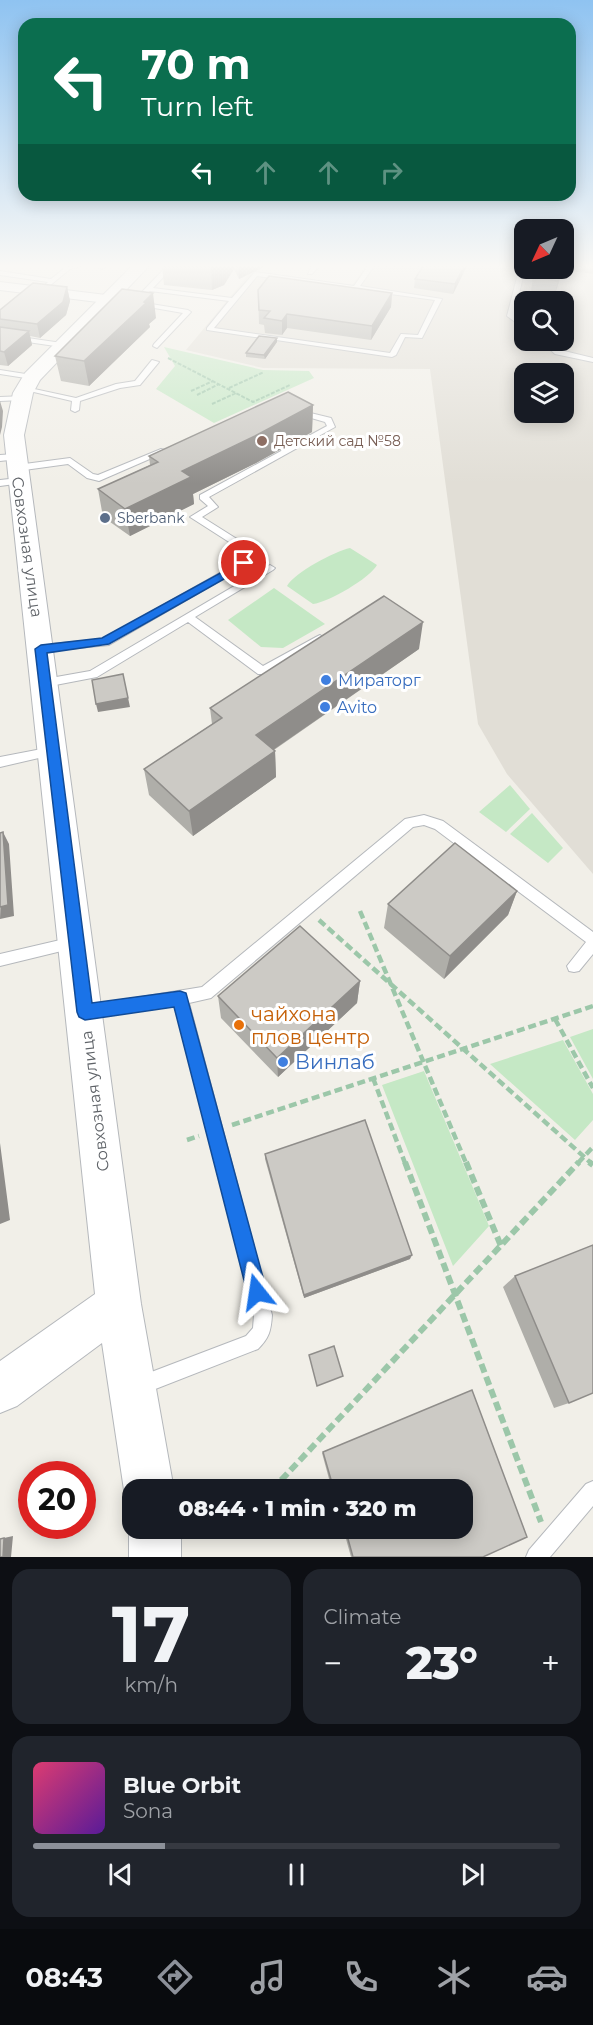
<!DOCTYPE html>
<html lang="en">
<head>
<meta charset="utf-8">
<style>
	body { margin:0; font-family:Montserrat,sans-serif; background:#20242c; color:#f1f3f6; height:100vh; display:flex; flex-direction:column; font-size:22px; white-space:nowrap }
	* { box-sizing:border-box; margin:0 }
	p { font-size:20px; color:#9ea1a6 }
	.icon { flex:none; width:33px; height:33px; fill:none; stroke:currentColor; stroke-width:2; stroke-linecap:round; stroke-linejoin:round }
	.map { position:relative; height:1557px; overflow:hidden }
	.sheet { display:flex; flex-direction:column; gap:12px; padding:12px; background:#0d0f14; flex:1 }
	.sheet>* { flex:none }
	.top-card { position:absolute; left:18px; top:18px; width:558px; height:183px; border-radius:18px; box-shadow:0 3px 15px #0003; background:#0b6e4f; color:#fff; overflow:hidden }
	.needle { width:39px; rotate:226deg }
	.buttons { position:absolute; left:514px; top:219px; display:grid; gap:12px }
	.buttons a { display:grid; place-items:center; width:60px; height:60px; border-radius:12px; background:#171b24; box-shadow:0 3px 15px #0003; font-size:30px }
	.speed { position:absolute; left:18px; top:1461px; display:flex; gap:12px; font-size:30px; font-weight:700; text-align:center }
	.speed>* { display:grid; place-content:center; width:78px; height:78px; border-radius:50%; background:#171b24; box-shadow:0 3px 15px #0003; line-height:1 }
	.speed .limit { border:9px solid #d22; background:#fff; color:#111 }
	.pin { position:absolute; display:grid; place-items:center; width:51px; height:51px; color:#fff; margin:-26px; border:3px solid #fff; border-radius:50%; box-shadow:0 2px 6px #0007 }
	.me { position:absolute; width:66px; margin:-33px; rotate:345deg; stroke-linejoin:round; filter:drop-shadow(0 0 4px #0008) }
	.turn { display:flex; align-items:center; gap:21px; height:126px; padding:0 24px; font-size:27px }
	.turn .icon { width:78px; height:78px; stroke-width:2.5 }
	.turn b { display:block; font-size:42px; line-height:51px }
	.lanes { display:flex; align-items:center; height:57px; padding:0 24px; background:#0003; justify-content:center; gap:30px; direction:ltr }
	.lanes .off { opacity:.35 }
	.big { font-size:45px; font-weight:800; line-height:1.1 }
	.sheet .widget { flex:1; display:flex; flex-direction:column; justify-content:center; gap:9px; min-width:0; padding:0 21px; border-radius:18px; background:#20242c }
	.sheet .dial { align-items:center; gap:0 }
	.dial b { font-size:78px; line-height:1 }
	.song { display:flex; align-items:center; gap:18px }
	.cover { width:72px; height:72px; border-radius:9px; background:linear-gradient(135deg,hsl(340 70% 55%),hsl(270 70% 35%)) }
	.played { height:6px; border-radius:3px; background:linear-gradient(90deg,#8c9099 25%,#363941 25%) }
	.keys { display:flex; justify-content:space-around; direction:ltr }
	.heat { display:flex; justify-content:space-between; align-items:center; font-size:33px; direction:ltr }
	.sheet .tiles { flex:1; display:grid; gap:12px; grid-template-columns:1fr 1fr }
	.widget:last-child { grid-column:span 2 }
	.trip { position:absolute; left:122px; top:1479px; width:351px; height:60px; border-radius:18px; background:#171b24; box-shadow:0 3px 15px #0003; font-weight:800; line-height:60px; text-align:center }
	.dock { display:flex; height:96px; justify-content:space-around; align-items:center; background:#090b0e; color:#9ea1a6 }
	.dock .icon { width:42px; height:42px }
	.dock .on { color:#8c9099 }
	.dock b { font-size:27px; color:#f1f3f6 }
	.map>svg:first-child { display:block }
</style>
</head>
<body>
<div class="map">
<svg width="593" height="1557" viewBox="0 0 593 1557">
	<rect width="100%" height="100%" fill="#f1efe8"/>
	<path fill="#e1ded6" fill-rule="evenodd" d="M366,266h159v2l68,-2v608l-86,-100 -29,-50 -48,-355 -167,-1 -77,-18 64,-77 102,12zM525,302h39v38h-39zM525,374h39v38h-39z"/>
	<path fill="#c5e8c5" d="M164,347l99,23 46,1 5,7 -100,45 -58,-34 19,-23z
		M350,548l27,17c-7,13 -48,37 -64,39l-26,-18c7,-13 48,-35 63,-38z
		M274,588l51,36 -42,24 -22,-1 -33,-27z
		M510,785l20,24 -24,23 -27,-20z
		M532,813l31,35 -15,15 -38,-29z
		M593,1029v50l-23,-42z
		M563,1040l30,54v26l-18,20 -85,-76z
		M424,1071l65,155 -36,40 -71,-181z"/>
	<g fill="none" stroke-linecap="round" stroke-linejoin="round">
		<g stroke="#b5b8bc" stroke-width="2">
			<path id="service" d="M80,266l-10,3 -23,19 -3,-2 4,-4 -48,-7v-4l51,8 15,-12z
				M94,266h11v1l-3,2z
				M167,266h7l-21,22 79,10 23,-26 99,14 14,-20h6l-14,20 82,13 -20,39 -17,-1 -9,18 -4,2 -185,-27v-2l22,-27 -79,-10 -6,4 -3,-2zM257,276l178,24 -17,35 -17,-1 -11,19 -176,-25z
				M312,266h7l-7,8h-4z
				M520,266h5v2l-11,47 11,9v5l-18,-13z
				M139,302l49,8 3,2 -34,36 -4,-2 1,-2 29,-31 -46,-8v-2z
				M0,334l62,9 4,2 -4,2 -62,-9z
				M540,340h8l12,10 33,8v4l-38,-8z
				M152,360l7,2 -19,23 -20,3 -40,13 -1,9 -4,2 -4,-2 1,-9 -51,-12 4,-2 51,11 40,-14 19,-3z
				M0,370l32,5 4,2 -4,2 -32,-5z
				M25,396l1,2 -4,2 -22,1v-4z
				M294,409l37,9 4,9 -126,70 9,10 -16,10 46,29 -1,19 -138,80 -72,7 -1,-3 5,-4 62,-6 136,-77 1,-13 -50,-32 18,-11 -8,-7v-4l127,-69 -2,-4 -31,-9z
				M161,449l7,2 -69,30 -12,-3 -19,-14 -51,7 -4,-3 4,-3 53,-7 23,16 5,1z
				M15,454l4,3 -1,2 -18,2v-6z
				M19,478l3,1v4l-22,3v-6z
				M270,565l5,3 -2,2 -78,47 68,49 53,-29 4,-2 5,4 -59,35h-8l-70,-52 -91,55 -52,10 -5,-4 5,-4 45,-8z
				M52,747l4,1 2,3 -2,3 -56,13v-10z
				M424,815l19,6 150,111v22l-14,17 -5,1 -5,-1 -2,-5 19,-24 -151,-113 -11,-4 -11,2 -202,171 -22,5 83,312c-1,16 -3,23 -14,34l-118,46 -7,-2 -2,-7 2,-7 113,-43 7,-8 1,-13 -79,-310 -90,14 -5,-2 -2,-5 2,-5 122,-20 203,-168z
				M73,937l5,2 2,4 -2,4 -78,19v-12z
				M593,1481v25l-43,51h-24l3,-7 57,-66z"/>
		</g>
		<g stroke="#b5b8bc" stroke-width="2">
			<path id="minor" d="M0,282l106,13 7,4 -7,4 -106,-13z"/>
		</g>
		<g stroke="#b5b8bc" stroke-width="2">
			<path id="tertiary" d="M132,266h17l-109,114 -7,13 -9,42 117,869 33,186h-42v18l-8,-18 -22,-147 -85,63 -17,7v-52l95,-67 -91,-859 9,-42 12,-20z
				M132,1522v6h49v29h-52v-29z"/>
		</g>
		<path stroke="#9cc7a9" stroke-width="2" stroke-dasharray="4 1.5" stroke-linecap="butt" d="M168,358l85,44 37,-17
			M229,388l35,-16
			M191,391l22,-10
			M197,395l22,-11
			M212,404l24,-11"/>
		<path stroke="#9cc7a9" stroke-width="4.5" stroke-dasharray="8 4" stroke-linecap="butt" d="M360,911l106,252
			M319,920l272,243
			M555,1019l38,69
			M373,1078l32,85
			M232,1125l361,-119
			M187,1140l12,-4
			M578,1163l15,-16"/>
		<path stroke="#9cc7a9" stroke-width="6" stroke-dasharray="9 4.5" stroke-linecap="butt" d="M405,1162l136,360
			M466,1162l35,84
			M589,1162l4,3
			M272,1490l307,-328"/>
		<use href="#service" fill="#fff" fill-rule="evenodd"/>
		<use href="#minor" fill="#fff" fill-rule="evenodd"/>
		<use href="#tertiary" fill="#fff" fill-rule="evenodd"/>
	</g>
	<path fill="#afaea9" d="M162,266h104l-27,13 -5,-10 -10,16 -12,5 -48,-5z
		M423,266h44l-14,28 -39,-6 1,-9z
		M564,266h29v8l-30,-4 -8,24 -24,-3 2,-14 4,-9h27z
		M67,287l3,14 -4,14 -26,23 -10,-2 2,9 -24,21 -8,-1v-55z
		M258,290l134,3 -1,14 -20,33 -84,-12 -5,7 -17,-2 -1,-8 -5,-1z
		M156,318l-7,6 1,3 -61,59 -28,-5 -6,-25z
		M277,342l-12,17 -19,-2v-4z
		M313,405l-1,27 -56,31 -63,31 1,10 -64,32 -27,-19 -5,-28 52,-24 -1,-9z
		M419,649l-145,101 1,1 1,26 -83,59 -44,-41 -5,-26 68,-45 -2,-16z
		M517,891l-9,24 -64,64 -60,-51 4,-24z
		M360,981l-3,22 -79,74 -57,-59 -3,-22z
		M265,1154l145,105 -106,39 -39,-139z
		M515,1276l54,127 -15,5 -51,-121z
		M472,1390l55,147 -44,20h-132l-8,-29h119v-38h-130l-10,-37 1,-1z"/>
	<path fill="#8f8d8a" d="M211,266h23v3l-10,16 -12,5z
		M238,266h28l-27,13z
		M464,266h3l-14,28 2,-10z
		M562,268h1l-8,26 3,-13z
		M67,287l3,14 -4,14 -26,23 -3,-14z
		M153,293l3,25 -7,6 1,3 -61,59 -5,-25z
		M392,293l-1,14 -20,33 1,-14z
		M287,314v14l-5,7v-14z
		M29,331l3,14 -24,21 -4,-14z
		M277,338v4l-12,17 -1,-4z
		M0,401l3,10 -1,16 -2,8z
		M313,405l-1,27 -56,31 -63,31 1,10 -64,32 -5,-27 57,-38z
		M423,622l-4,27 -162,112 -1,-26z
		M123,674l7,33 -32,5 -2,-8z
		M275,751l1,26 -83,59 -4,-25z
		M3,832l6,12 5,72 -14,3z
		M517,891l-9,24 -64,64 6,-23z
		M360,981l-3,22 -79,74 -1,-19z
		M0,1143l10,77 -10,4z
		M412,1255l-2,4 -106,39v-3z
		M13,1536l-2,21h-8l1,-19z"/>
	<path fill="#cccac5" stroke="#8f8d8a" stroke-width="1.5" d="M423,266h41l-9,18 -40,-5z
		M537,268h25l-4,13 -25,-4z
		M269,276l123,17 -20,33 -85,-12 -5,7 -18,-3 6,-7 -11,-1 -1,-20z
		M33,283l34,4 -4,15 -26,22 -37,-5v-9z
		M122,289l31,4 -9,9 2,1 -62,58 -29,-5z
		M0,327l29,4 -25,21 -4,-1z
		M259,336l18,2 -13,17 -18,-2z
		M288,392l25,13 -58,31 -73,35 9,6 -66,32 -27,-20 60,-27 -9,-6z
		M384,596l39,26 -167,113 19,16 -86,60 -45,-42 78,-51 -12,-10z
		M123,674l5,24 -32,6 -4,-24z
		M3,832l5,73 -8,2v-74z
		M455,843l62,48 -67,65 -62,-52z
		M300,926l60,55 -83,77 -59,-62z
		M365,1120l47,135 -108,40 -39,-141z
		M593,1245v148l-24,10 -54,-127z
		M334,1346l9,30 -26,10 -8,-31z
		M472,1390l55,147 -44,20h-130l-8,-29h117v-38h-128l-11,-38z
		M4,1538l-1,19h-3v-18z"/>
	<linearGradient id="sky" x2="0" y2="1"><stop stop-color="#8fc3f1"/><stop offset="0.55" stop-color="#f9f8f5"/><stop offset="1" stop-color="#f9f8f5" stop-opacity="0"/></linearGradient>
	<rect width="593" height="484" fill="url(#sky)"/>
	<path fill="#1a73e8" stroke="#114b97" stroke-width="1.5" d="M244,560l3,1v5l-138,78 -62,9 45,350 88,-12 6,2 81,299 -3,7 -7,3 -8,-3 -2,-7 -73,-285 -89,13 -6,-3 -2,-5 -42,-363 6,-4 61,-7z"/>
	<circle fill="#8d6e63" stroke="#fff" stroke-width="2" cx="262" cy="441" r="6"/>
	<circle fill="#5c6f8a" stroke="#fff" stroke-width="2" cx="105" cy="518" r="6"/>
	<g fill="#3f7fe0" stroke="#fff" stroke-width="2">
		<circle cx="326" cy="680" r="6"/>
		<circle cx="325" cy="707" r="6"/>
		<circle cx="283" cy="1062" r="6"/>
	</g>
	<circle fill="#e8710a" stroke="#fff" stroke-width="2" cx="239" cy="1025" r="6"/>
	<g text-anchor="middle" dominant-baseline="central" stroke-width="6" stroke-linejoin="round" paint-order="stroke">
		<g font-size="14" fill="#785e54" stroke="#fff" text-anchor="start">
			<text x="274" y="441">Детский сад №58</text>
		</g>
		<g font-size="14" fill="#4e5e75" stroke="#fff" text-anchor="start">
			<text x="117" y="518">Sberbank</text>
		</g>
		<g font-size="16" fill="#5f6368" stroke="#fff">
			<text transform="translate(27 547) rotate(82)">Совхозная улица</text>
			<text transform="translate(95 1101) rotate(-97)">Совхозная улица</text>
		</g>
		<g font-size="16" fill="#366cbe" stroke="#fff" text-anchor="start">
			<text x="338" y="680">Мираторг</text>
			<text x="337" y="707">Avito</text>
		</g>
		<g font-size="20" fill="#c56008" stroke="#fff" text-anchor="start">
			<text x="251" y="1014">чайхона<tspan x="251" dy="23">плов центр</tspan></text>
		</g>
		<g font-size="20" fill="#366cbe" stroke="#fff" text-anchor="start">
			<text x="295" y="1062">Винлаб</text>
		</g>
	</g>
</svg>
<div class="buttons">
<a><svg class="needle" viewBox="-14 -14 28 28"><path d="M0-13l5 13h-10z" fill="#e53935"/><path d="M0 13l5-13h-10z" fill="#9ea1a6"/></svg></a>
<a><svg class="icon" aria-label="search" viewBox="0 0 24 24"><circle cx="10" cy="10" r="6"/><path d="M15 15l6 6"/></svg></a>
<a><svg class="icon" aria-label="layers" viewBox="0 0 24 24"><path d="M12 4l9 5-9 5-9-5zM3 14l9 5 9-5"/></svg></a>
</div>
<div class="speed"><div class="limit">20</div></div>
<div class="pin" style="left:244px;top:563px;background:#d93025"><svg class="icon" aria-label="arrive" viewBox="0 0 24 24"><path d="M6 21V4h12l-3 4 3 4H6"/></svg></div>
<svg class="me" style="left:257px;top:1292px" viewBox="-20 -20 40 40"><path d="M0-17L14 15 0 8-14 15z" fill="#1a73e8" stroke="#fff" stroke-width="4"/></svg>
<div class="trip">08:44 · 1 min · 320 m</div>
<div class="top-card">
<div class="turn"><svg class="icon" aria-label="left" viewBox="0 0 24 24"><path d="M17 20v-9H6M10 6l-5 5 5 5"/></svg><div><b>70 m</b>Turn left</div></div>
<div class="lanes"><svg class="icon" aria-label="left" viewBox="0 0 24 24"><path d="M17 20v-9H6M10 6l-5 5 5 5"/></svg><svg class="icon off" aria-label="ahead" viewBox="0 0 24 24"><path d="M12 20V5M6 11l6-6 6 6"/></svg><svg class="icon off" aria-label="ahead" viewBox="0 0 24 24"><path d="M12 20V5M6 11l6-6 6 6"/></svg><svg class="icon off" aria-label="right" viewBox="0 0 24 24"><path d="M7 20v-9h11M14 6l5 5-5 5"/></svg></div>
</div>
</div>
<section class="sheet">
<div class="tiles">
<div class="widget dial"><b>17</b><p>km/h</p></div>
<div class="widget"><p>Climate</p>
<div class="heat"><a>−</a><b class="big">23°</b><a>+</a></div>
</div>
<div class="widget">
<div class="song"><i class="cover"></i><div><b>Blue Orbit</b><p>Sona</p></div></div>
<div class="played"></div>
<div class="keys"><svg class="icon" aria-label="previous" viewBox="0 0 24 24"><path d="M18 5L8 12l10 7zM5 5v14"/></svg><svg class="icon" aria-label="pause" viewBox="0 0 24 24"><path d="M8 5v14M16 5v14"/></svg><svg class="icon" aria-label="next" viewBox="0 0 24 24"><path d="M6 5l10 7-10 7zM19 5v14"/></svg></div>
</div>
</div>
</section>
<nav class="dock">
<b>08:43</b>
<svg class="icon on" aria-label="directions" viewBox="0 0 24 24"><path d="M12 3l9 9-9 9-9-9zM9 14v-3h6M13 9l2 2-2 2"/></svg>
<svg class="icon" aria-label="music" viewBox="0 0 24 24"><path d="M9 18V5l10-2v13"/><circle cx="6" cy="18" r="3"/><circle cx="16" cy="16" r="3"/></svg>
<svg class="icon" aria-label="phone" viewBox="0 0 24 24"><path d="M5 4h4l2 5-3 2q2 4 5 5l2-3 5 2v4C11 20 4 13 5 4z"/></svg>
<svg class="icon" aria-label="climate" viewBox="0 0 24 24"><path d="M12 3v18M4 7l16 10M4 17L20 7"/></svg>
<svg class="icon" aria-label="car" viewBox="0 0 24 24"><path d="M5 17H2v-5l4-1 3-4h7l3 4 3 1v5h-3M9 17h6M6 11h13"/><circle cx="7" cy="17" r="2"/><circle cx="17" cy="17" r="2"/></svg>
</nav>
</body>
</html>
